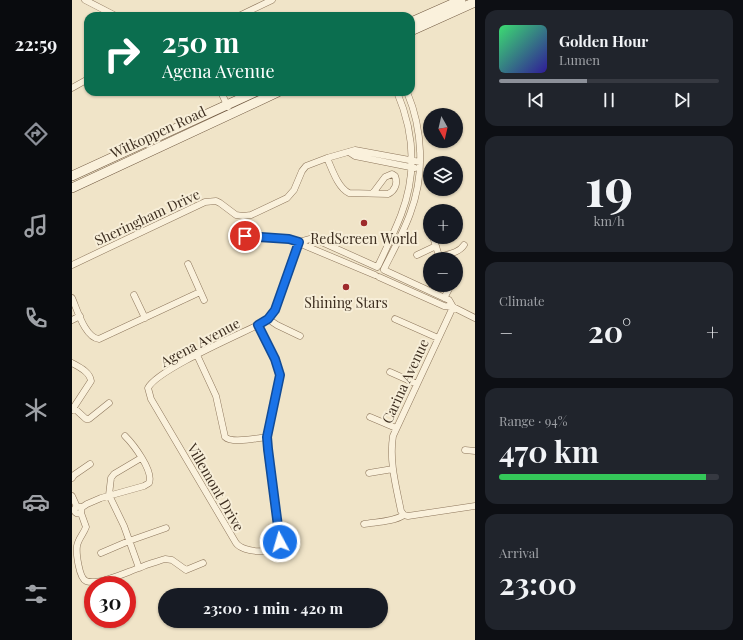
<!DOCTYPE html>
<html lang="en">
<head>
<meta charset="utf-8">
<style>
	body { margin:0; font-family:"Playfair Display",serif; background:#20242c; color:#f1f3f6; height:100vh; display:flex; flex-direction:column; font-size:15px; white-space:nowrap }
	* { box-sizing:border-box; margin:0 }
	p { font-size:13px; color:#9ea1a6 }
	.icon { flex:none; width:22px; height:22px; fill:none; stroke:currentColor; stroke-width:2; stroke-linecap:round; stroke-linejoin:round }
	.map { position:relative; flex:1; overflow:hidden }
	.sheet { display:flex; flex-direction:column; gap:10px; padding:10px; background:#0d0f14; width:268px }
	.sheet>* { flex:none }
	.banner { position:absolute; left:12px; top:12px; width:331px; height:84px; border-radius:12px; box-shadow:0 1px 3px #0004; background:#0b6e4f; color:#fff; overflow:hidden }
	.needle { width:26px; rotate:172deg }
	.buttons { position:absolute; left:351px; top:108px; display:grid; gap:8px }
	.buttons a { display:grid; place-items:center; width:40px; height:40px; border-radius:50%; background:#171b24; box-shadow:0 1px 3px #0004; font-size:20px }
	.speed { position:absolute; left:12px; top:576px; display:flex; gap:8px; font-size:20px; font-weight:700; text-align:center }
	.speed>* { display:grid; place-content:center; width:52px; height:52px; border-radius:50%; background:#171b24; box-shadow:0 1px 3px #0004; line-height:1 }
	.speed .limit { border:6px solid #d22; background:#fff; color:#111 }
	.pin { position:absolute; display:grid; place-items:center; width:34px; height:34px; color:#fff; margin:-17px; border:2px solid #fff; border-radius:50%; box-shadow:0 1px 4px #0007 }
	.me { position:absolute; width:44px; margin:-22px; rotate:354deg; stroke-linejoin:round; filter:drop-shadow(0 0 3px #0008) }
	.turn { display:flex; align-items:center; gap:14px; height:84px; padding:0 12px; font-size:18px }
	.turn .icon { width:52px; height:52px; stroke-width:2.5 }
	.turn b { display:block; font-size:28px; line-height:34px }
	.big { font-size:30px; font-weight:700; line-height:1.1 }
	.sheet .card { flex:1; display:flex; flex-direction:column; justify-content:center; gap:6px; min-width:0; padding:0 14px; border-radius:12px; background:#20242c }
	.sheet .dial { align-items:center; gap:0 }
	.dial b { font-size:52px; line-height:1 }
	.song { display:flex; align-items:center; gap:12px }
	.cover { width:48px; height:48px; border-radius:6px; background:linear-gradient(135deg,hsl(140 70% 55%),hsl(250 70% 35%)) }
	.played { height:4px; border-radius:2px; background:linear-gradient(90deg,#8c9099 40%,#363941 40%) }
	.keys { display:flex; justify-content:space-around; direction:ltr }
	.heat { display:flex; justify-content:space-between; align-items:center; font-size:22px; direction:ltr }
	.charge { height:6px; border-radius:3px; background:linear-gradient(90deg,#34c759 94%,#363941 0) }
	.trip { position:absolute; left:86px; top:588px; width:230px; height:40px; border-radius:20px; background:#171b24; box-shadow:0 1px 3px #0004; font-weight:700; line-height:40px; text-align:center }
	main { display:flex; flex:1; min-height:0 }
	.dock { display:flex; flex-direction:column; width:72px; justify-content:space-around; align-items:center; background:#090b0e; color:#9ea1a6 }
	.dock .icon { width:28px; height:28px }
	.dock .selected { color:#8c9099 }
	.dock b { font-size:18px; color:#f1f3f6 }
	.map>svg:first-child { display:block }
</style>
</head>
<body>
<main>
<nav class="dock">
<b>22:59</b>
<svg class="icon selected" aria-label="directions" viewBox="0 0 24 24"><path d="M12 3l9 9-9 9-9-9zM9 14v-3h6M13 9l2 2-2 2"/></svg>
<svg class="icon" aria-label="music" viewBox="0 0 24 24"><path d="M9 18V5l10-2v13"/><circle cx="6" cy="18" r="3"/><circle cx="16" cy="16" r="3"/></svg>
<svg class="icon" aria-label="phone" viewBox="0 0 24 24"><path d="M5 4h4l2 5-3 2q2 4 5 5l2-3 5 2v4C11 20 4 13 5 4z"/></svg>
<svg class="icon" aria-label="climate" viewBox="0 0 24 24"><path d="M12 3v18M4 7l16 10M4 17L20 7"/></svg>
<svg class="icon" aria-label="car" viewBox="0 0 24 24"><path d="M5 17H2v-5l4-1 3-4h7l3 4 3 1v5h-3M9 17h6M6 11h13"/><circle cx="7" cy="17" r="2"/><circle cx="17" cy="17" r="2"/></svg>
<svg class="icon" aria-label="filters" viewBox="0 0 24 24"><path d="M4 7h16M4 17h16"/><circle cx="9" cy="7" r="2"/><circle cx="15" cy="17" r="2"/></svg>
</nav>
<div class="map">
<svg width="403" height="640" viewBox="0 0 403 640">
	<rect width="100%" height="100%" fill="#f0e4c8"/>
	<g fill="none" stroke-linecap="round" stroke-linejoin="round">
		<g stroke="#8d765c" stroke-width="7">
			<path id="street" d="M13,0l31,16
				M167,16l33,-16
				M0,88l16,-9
				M149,92l7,15
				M277,152l6,4 60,12
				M255,158c5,11 11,30 22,35l39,1c7,-3 10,-11 7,-18l-3,-2 -7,3 -12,16
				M173,236l44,3 86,36
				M362,240l6,19
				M227,242l11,-3 7,1 60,27
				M345,255l19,-9
				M367,257c9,-3 20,-4 25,-12
				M116,264l16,36
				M0,265l133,-63 11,-1 4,2 16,12 7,1 8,-1 36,-17 7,-8 8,-19 4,-5 21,-8 28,-8 65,12
				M306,266c8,-17 16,-33 23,-51 16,-41 13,-83 -4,-123
				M312,269c9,-18 19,-36 26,-55 15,-39 13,-84 -3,-122
				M312,270l65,30 4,7
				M307,277l65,29 9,1 22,11
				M62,295l11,23
				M0,298c5,11 13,40 27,41l101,-47
				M372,298l5,-9 1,-4
				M196,319l9,6 23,11
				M323,319l43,19
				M0,320l8,-4
				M186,325l20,41 2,9 -13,62v12l13,94c-5,12 -37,10 -44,0l-85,-144 -3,-11c9,-18 88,-52 110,-63l10,-6 7,-8 24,-69
				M125,355l19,41 9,41c7,7 32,1 42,0
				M0,363c7,4 18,9 19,18l-19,29
				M318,372l27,12
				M2,408l12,11h3l20,-16
				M298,417l26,11
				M393,450l10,1
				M297,473l24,-4
				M0,478l2,-3 16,-11
				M0,496l5,11
				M2.5 510a3.5 3.5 0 1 1 7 0a3.5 3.5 0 1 1-7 0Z
				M9,508l6,-4 14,-6 43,-12 5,-3c5,-12 -16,-39 -24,-47
				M9,513l5,14c-2,6 -8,12 -9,19 -1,7 2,32 9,35 12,5 41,-9 53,-13 8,-4 17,-6 26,-9l7,1 14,10 17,-7
				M332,515l-3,-4c-5,-25 -12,-50 -8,-75l60,-129
				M292,524c12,-2 29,-2 40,-9l4,1 67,-10
				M29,553l28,-12 37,-13
				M67,568l-15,-42 -15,-31 2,-17 3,-4 27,-16"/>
		</g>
		<g stroke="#6f573f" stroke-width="10">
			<path id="secondary" d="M339,22l50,-22
				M339,31l64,-29
				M0,176l183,-84
				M0,188l206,-96"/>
		</g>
		<use href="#street" stroke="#faf1dc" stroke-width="6"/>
		<use href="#secondary" stroke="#faf1dc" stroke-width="9"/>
	</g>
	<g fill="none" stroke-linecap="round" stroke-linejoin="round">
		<g stroke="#114b97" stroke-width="10">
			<path id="route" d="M173,236l44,3 10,3 -24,68 -7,9 -10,6 17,34 5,16 -13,62 1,12 12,93"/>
		</g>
		<use href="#route" stroke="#1a73e8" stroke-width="7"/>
	</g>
	<g fill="#9e2a2b" stroke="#f7eed8" stroke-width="1.5">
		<circle cx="292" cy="223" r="4"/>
		<circle cx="274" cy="287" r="4"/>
	</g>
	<g text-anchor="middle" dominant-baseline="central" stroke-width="4" stroke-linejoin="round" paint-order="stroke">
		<g font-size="14" fill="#3d2e20" stroke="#f7eed8">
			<text transform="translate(86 132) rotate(-25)">Witkoppen Road</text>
			<text transform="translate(75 217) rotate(-25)">Sheringham Drive</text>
			<text transform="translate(128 342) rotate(-28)">Agena Avenue</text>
			<text transform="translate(333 381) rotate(-65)">Carina Avenue</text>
			<text transform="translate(144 487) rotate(60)">Villemont Drive</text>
		</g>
		<g font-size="14" fill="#3d2e20" stroke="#f7eed8">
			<text x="292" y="238">RedScreen World</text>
			<text x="274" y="302">Shining Stars</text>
		</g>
	</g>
</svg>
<div class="buttons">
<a><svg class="needle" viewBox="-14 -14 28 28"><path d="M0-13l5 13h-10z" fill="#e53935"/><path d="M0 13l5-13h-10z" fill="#9ea1a6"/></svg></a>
<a><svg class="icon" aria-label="layers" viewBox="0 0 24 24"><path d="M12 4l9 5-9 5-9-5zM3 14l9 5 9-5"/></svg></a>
<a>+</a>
<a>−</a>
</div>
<div class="speed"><div class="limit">30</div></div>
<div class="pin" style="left:173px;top:236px;background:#d93025"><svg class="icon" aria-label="arrive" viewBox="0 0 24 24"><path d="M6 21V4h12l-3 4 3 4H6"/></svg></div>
<svg class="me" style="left:208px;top:542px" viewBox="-20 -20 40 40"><circle r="17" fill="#1a73e8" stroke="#fff" stroke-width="3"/><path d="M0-11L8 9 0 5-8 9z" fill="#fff"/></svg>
<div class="trip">23:00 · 1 min · 420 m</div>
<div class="banner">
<div class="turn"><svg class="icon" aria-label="right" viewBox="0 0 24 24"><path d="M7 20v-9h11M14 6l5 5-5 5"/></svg><div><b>250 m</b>Agena Avenue</div></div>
</div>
</div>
<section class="sheet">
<div class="card">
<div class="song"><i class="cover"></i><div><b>Golden Hour</b><p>Lumen</p></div></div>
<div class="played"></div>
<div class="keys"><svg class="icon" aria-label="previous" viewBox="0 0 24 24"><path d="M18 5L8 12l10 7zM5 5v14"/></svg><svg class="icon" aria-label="pause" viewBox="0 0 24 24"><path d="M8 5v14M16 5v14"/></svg><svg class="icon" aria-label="next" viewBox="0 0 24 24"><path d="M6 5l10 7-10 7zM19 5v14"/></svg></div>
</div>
<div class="card dial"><b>19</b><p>km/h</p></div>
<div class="card"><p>Climate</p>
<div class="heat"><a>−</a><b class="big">20°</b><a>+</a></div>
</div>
<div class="card"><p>Range · 94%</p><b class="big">470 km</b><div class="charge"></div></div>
<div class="card"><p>Arrival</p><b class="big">23:00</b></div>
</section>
</main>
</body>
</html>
